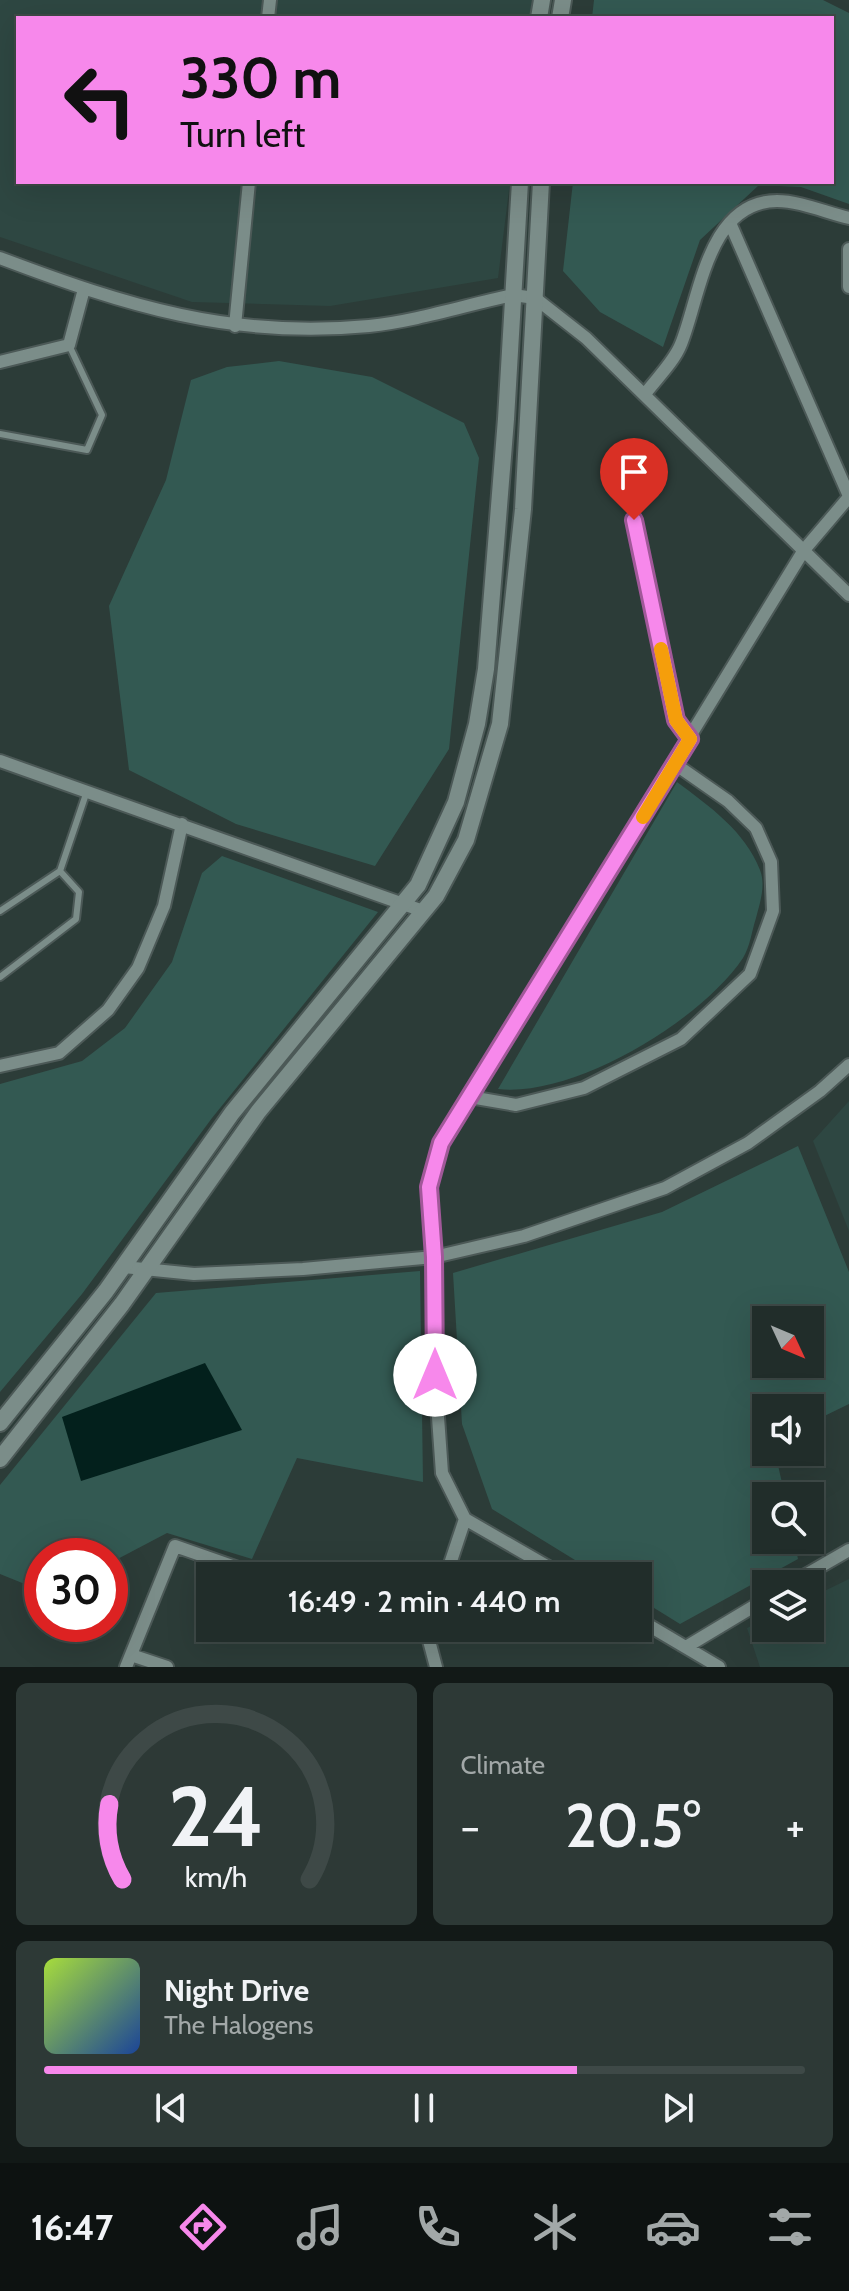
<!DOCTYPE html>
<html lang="en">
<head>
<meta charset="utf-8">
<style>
	body { margin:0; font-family:Cabin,sans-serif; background:#2d3936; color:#f1f3f6; height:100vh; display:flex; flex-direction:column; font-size:30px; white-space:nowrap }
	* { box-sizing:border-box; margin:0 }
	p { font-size:26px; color:#a2a8a8 }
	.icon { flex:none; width:44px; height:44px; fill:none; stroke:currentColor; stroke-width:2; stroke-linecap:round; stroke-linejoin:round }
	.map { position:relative; height:1667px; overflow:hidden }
	.details { display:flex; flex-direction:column; gap:16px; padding:16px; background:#121917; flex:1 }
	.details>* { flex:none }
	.guide { position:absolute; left:16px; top:16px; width:818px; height:168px; border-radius:0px; box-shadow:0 8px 32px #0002,0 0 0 2px #3e4947; background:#f788eb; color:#111; overflow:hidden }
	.needle { width:52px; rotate:134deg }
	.controls { position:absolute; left:752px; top:1306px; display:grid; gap:16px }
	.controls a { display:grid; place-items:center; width:72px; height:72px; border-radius:0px; background:#212d2a; box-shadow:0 8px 32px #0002,0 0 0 2px #3e4947; font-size:40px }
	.speed { position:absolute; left:24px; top:1538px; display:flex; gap:16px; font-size:40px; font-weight:700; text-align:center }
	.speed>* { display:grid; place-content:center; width:104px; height:104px; border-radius:50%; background:#212d2a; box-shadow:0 8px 32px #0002,0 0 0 2px #3e4947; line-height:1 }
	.speed .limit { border:12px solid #d22; background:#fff; color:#111 }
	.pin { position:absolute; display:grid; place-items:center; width:68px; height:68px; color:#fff; margin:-82px -34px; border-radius:50% 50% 50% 0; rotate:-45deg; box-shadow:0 0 8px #0007 }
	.pin .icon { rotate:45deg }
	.me { position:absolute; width:88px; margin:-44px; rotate:0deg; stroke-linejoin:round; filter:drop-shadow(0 0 6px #0008) }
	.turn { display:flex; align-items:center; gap:28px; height:168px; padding:0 32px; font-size:36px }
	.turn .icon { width:104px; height:104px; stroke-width:2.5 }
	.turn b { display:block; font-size:56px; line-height:68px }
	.big { font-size:60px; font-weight:600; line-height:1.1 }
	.details .tile { flex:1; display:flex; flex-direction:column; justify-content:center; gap:12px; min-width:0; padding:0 28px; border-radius:12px; background:#2d3936 }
	.details .dial { align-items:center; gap:0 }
	.dial svg { height:208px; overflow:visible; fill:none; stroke:#3e4947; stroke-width:7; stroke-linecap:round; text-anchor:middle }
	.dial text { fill:#f1f3f6; stroke:none }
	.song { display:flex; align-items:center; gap:24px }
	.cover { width:96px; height:96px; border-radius:12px; background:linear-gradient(135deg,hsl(80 70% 55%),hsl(220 70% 35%)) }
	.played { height:8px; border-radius:4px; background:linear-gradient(90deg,#f788eb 70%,#3e4947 70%) }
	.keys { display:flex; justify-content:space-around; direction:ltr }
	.heat { display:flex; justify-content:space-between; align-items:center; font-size:44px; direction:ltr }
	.details .tiles { flex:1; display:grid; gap:16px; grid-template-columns:1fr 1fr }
	.tile:last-child { grid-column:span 2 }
	.trip { position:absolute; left:196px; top:1562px; width:456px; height:80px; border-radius:0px; background:#212d2a; box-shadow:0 8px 32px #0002,0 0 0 2px #3e4947; font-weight:600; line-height:80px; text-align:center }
	.tab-bar { display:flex; height:128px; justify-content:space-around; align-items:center; background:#0d1211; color:#a2a8a8 }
	.tab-bar .icon { width:56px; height:56px }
	.tab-bar .selected { color:#f788eb }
	.tab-bar b { font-size:36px; color:#f1f3f6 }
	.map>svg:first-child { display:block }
</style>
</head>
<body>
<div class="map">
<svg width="849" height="1667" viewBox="0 0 849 1667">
	<rect width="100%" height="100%" fill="#2c3c38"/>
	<path fill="#2e4742" d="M0,0h532l-3,18h-511v164h492l-12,96 -168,28 -138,-4 -192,-65z
		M849,1101v130l-36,-90z
		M849,1579v88h-89l-13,-39 19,-9v9h44v-30z"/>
	<path fill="#335952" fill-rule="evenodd" d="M594,0h229l26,13v191l-48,-17 -42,-2 -59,55 -37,107 -63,-35 -37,-41 10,-89h259v-164h-240z
		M279,361l93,16 92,46 15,35 -30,291 -74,117 -139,-42 -107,-54 -20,-164 57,-126 25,-100 36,-13z
		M677,782c32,24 68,49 83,88 6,15 0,33 -4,48 -4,12 -6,29 -13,40 -42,63 -170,140 -245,131z
		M222,856l156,56 -166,206 -130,176 -82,98v-308l82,-23 43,-33 47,-66 30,-89z
		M798,1146l51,126v132l-39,19v-15h-44v44h9l10,44h-19v44h28l4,19 -118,65 -42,-26v-22h-37l-109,-67 -30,-85 -9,-151 209,-61zM810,1320v44h-44v-44z
		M420,1271l3,211 -126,-24 -45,101 -85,-26 -57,30v-7h-68v35l-42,-17v-89l156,-192z"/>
	<path fill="#03201c" d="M205,1363l37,67 -161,51 -19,-64z"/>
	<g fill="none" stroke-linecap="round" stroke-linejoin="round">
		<g stroke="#4c5957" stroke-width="10">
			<path id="service" d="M0,434l87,16 15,-35 -33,-70
				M0,911l60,-40 27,-80
				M0,977l76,-58 3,-27 -19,-21"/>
		</g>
		<g stroke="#4c5957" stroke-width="16">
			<path id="minor" d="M268,18l2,-18
				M730,223l119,273
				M849,249v38
				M0,258c127,48 231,81 369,68 48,-5 97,-21 144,-31l22,3 51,40 263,257
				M235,326l14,-144
				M0,362l69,-17 15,-56
				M645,394c11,-15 29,-32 36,-50 19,-47 27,-143 96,-143 23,0 50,12 72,17
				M634,520l42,200 14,19
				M0,761l423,150
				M0,1066l59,-13 49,-43 30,-42 26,-62 18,-82
				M470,1097l46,8 68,-17 97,-49 69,-65 23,-63 -2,-49 -15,-34 -28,-27 -53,-37
				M124,1267l70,7 109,-5 131,-12 90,-21 141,-48 83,-45 72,-52 29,-26
				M446,1576l19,-57
				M564,1576l-99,-57 -23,-46 -7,-98 -1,-118 -5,-70 12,-44 363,-593 45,-53
				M790,1584l59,-34
				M638,1619l81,48
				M412,1628l16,5
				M429,1628l-2,5 9,34
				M686,1647l80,-48
				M131,1655l36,12
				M126,1667l49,-121 86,30"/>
		</g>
		<g stroke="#4c5957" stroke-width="20">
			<path id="tertiary" d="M539,18l3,-18
				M560,18l3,-18
				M0,1423l106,-132 126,-178 186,-228 38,-83 21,-78 9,-55 20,-250 14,-237
				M0,1459l122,-155 136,-192 178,-216 30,-56 34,-116 23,-215 18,-327"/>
		</g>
		<use href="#service" stroke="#7b8d89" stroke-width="6"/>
		<use href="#minor" stroke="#7b8d89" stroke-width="12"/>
		<use href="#tertiary" stroke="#7b8d89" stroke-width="16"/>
	</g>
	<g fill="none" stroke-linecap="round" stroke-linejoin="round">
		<g stroke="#a15899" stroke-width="20">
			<path id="route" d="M435,1375l-1,-118 -5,-70 12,-44 249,-404 -14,-19 -42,-200"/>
		</g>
		<use href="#route" stroke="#f788eb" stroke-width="14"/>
		<path stroke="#f59e0b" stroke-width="14" d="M643,817l47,-78 -14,-19 -15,-71"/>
	</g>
</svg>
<div class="controls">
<a><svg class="needle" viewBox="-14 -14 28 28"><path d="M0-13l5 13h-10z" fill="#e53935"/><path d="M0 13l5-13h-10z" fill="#a2a8a8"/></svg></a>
<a><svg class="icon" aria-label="sound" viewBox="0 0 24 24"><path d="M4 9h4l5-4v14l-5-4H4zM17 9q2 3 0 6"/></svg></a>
<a><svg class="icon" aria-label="search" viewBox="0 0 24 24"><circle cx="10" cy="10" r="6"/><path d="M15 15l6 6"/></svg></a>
<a><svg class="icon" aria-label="layers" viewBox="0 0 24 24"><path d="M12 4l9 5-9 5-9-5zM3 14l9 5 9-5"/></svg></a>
</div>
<div class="speed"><div class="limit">30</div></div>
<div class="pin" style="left:634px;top:520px;background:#d93025"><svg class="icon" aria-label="arrive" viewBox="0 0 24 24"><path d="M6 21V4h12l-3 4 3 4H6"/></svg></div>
<svg class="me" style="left:435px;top:1375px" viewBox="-20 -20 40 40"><circle r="19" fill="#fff"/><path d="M0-13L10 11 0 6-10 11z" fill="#f788eb"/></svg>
<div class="trip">16:49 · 2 min · 440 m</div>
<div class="guide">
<div class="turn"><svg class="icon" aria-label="left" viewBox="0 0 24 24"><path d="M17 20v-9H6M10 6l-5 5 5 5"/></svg><div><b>330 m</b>Turn left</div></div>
</div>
</div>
<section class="details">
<div class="tiles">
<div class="tile dial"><svg viewBox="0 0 100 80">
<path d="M14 69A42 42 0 1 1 86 69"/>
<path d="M14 69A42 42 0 0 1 9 40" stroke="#f788eb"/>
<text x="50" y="56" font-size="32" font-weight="700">24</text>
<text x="50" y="72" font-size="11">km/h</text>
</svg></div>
<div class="tile"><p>Climate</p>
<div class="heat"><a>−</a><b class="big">20.5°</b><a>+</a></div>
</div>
<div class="tile">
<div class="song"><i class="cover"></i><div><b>Night Drive</b><p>The Halogens</p></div></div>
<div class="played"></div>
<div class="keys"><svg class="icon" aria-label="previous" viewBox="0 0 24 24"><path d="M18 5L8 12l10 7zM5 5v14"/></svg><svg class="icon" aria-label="pause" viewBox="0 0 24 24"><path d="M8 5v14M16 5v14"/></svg><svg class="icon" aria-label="next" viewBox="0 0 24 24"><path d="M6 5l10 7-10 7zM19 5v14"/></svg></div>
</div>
</div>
</section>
<nav class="tab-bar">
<b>16:47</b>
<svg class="icon selected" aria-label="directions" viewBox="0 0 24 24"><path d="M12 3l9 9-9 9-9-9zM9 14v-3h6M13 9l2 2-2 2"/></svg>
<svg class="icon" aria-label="music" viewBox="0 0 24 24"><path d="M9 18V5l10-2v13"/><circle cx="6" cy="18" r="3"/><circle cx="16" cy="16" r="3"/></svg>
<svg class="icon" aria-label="phone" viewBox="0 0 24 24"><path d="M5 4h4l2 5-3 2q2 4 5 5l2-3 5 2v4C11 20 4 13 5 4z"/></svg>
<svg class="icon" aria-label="climate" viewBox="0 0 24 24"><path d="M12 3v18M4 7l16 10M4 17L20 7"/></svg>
<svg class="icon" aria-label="car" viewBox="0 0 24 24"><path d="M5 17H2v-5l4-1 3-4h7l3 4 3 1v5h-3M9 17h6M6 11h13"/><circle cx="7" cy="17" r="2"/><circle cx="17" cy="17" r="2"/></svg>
<svg class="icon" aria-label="filters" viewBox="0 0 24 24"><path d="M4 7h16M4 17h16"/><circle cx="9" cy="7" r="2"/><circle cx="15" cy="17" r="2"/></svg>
</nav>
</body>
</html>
